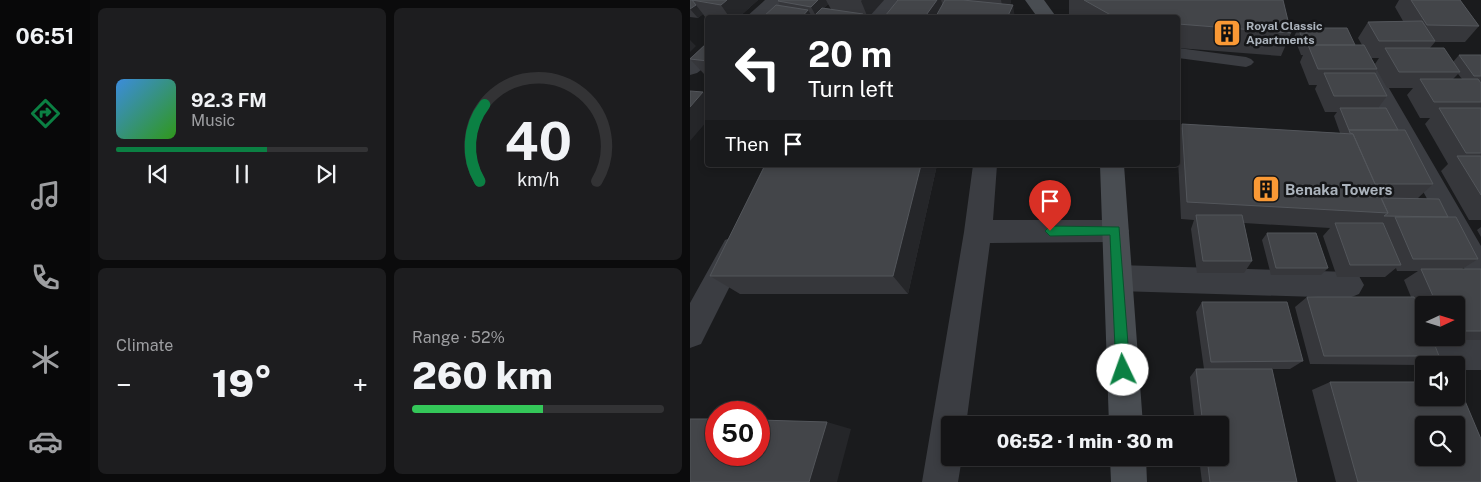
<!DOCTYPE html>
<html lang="en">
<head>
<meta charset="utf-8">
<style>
	body { margin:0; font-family:"Public Sans",sans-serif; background:#1d1d1f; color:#f1f3f6; height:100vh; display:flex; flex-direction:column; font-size:19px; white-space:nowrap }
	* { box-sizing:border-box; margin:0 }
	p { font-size:16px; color:#9d9ea1 }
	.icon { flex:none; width:28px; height:28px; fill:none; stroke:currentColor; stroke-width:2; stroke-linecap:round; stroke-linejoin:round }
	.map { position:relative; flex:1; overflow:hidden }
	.details { display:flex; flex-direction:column; gap:8px; padding:8px; background:#0b0b0c; width:600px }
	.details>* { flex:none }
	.hud { position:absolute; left:15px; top:15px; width:475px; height:152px; border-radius:5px; box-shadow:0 2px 8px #0003,0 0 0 1px #333335; background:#202124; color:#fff; overflow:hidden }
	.needle { width:32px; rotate:86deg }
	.tools { position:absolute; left:725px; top:296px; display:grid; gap:10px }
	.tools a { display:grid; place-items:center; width:50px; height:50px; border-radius:5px; background:#141416; box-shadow:0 2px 8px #0003,0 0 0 1px #333335; font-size:25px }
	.speed { position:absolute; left:15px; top:401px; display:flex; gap:10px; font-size:25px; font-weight:700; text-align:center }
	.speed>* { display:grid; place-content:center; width:65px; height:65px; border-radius:50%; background:#141416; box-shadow:0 2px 8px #0003,0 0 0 1px #333335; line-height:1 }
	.speed .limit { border:8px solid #d22; background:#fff; color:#111 }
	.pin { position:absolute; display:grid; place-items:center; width:42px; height:42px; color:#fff; margin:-51px -21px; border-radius:50% 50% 50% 0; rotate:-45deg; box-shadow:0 0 5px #0007 }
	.pin .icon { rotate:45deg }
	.me { position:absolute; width:55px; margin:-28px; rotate:357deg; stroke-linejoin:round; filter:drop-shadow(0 0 4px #0008) }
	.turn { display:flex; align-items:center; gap:18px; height:105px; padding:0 20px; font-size:22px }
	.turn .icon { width:65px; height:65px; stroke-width:2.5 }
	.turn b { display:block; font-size:35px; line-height:42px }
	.then { display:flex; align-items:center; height:48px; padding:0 20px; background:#0003; gap:10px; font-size:19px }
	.big { font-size:38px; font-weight:800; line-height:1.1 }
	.details .tile { flex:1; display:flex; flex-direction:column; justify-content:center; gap:8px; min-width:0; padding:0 18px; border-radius:8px; background:#1d1d1f }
	.details .dial { align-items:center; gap:0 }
	.dial svg { height:130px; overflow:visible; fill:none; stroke:#333335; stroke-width:7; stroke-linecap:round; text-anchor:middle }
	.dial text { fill:#f1f3f6; stroke:none }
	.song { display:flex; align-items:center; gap:15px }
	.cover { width:60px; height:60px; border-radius:8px; background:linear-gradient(135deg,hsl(210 70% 55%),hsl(110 70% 35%)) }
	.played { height:5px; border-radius:2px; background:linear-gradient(90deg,#0b8043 60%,#333335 60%) }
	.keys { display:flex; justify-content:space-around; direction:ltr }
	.heat { display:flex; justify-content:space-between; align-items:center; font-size:28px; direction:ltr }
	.charge { height:8px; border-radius:4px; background:linear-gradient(90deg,#34c759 52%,#333335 0) }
	.details .tiles { flex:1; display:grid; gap:8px; grid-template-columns:repeat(2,1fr) }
	.trip { position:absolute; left:251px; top:416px; width:288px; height:50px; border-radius:5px; background:#141416; box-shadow:0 2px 8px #0003,0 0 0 1px #333335; font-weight:800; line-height:50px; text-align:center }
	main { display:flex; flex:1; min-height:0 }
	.dock { display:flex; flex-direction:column; width:90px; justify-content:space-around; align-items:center; background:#080809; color:#9d9ea1 }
	.dock .icon { width:35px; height:35px }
	.dock .on { color:#0b8043 }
	.dock b { font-size:22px; color:#f1f3f6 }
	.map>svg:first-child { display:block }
</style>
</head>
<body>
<main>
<nav class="dock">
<b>06:51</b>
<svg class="icon on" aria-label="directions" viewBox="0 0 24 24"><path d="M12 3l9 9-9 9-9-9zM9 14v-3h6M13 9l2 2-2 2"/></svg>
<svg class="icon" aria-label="music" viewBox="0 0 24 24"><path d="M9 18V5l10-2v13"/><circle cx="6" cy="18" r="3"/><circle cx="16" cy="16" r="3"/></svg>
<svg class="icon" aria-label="phone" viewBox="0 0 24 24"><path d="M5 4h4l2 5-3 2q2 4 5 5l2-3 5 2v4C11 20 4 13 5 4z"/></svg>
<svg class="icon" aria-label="climate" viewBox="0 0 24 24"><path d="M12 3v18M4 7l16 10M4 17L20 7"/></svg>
<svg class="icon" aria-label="car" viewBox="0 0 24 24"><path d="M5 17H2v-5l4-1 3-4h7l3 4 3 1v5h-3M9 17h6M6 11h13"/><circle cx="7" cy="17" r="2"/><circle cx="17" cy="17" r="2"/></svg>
</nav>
<section class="details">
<div class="tiles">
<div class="tile">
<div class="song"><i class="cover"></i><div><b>92.3 FM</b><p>Music</p></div></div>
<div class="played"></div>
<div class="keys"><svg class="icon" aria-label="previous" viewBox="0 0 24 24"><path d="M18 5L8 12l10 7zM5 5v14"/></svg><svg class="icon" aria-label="pause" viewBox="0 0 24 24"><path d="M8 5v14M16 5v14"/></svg><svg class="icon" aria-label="next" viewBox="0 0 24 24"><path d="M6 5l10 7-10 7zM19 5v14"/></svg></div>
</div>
<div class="tile dial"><svg viewBox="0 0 100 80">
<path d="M14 69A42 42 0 1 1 86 69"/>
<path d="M14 69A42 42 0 0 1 17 22" stroke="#0b8043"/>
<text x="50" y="56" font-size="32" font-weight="700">40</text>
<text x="50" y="72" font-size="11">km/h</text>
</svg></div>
<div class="tile"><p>Climate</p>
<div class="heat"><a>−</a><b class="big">19°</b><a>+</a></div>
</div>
<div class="tile"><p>Range · 52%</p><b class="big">260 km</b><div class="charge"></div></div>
</div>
</section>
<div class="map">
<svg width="791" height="482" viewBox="0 0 791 482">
	<rect width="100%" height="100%" fill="#1a1b1d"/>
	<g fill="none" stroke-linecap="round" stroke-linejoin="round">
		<path fill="#3b3d42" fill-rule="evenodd" d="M488,48l68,9 5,2 3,3 -3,3 -5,2 -68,-9z"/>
		<path fill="#3b3d42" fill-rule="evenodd" d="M75,0h20l-19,18h-21z
			M189,0h19l-14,18h-19z
			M18,48v17l-11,8 -7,2v-17l11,-9z
			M676,59l7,2 3,5 105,180v39l-10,-4 -115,-215 3,-5z
			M283,165h24l-4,55h122l10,3 4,8 -4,8 -10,3 -125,1 -24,182h-16v33h12l-4,24h-36l42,-250z
			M45,236l10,4 4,8 -48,96 -11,4v-45l35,-63z
			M428,265l231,7 10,4 5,9 -5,9 -10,4 -231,-7 -10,-4 -4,-9 4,-9z
			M791,338v32h-25v-5h-32v2l-6,-12 5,-11 11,-5z"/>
		<path fill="#494d52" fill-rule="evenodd" d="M335,0h19l13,18h-19z
			M410,165h24l19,260h-34z
			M420,458h36l1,24h-36z"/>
	</g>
	<path fill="#36373b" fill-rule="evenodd" d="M0,0h68l-20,18h-29l-4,-1 -2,-3 -5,4 -8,-1z
		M89,0h105l-16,18h-106l18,-13 -2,-4zM138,4l3,5 -7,-1z
		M208,0h113v2l-1,2 5,14h-130v-2z
		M379,0h214l8,33 -10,23 -103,-8v-30h-104l-5,-3z
		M709,0h61l19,26 -14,16h-30l-5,6 23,14 6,-7h22v165h-12l-28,-49 7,-7 -23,-40 5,-6h-10l-13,-23 6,-7h-26l-10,-18 -2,3 12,23 -9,12 20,22 35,54 -15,14 30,19 30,42 -16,10h19v71h-48l6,16 -19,9 -110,-1 -15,-57 12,-10h104l-7,-17 14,-9h-21l-1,-3 -11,9h-48l-14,-41 7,-8 -86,-5 8,38 -8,12h-47l-6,-44 3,-9 -13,-1 -3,-60v-18l4,-17 158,9 -6,-17 3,-4h-12l-10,-23 2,-4h-8l-9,-23 3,-7h-2l-7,-18 4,-9 57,17h7l-4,-7 10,-16 35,-1 -8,-14zM681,58h8l-4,6zM768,74l4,5h-9zM734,305h32v33h-32z
		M18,42v34l-3,-1 -15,-16z
		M247,165l-29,129h-168l-30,-18z
		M791,227v10l-4,-7z
		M577,233l61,35 -7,7h-50l-9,-35z
		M512,302l101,59 -13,8h-18l25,113h-95l-3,-24h21v-33h-25l-5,-48 6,-8h8l-8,-57z
		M640,382l151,100h-145l-24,-92z"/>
	<path fill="#252629" d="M37,0h31l-20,18h-8l-9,-13z
		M128,0h8l2,4 -12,12 -5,-9z
		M172,0h22l-16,18 -7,-17z
		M247,0h4l4,12 -4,6h-17z
		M311,0h10v2l-7,14z
		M6,5l7,9 -5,4 -8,-9z
		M323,5l2,13h-8z
		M118,10l5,8h-12z
		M0,40l6,6 -6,6z
		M13,92l5,5v23l-18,21v-34z
		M231,165h16l-29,129 -15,-18z
		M137,422l24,7 -14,53h-28z"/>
	<path fill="#434549" stroke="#53565b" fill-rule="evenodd" d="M0,0h3h-1l4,5 -6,4z
		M2,0h35l-6,5z
		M89,0h39l-7,7 -33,-6z
		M208,0h39l-13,18h-29l-10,-2z
		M255,0h18l50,5 -6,13h-72z
		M394,0h199l8,33 -113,-9v-6h-62z
		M721,0h49l19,26 -52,-1z
		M86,5l32,5 -7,8h-39z
		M132,8l41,6 -2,4h-49z
		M732,21l13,20h-56l-11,-19z
		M608,28h49l8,17h-50z
		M18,42v19l-18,-2z
		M618,45h56l13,24h-59z
		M695,48h59l16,24h-61z
		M769,55h22v21h-7z
		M634,73h51l12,23h-53z
		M730,79h58l3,4v19h-47z
		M0,91l13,1 -13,15z
		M650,108h46l12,22h-49z
		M749,108h42v45h-15z
		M492,124l171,10 35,79 -201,-11z
		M659,130h56l28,54h-58l-22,-50 -3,-1z
		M767,156h24v39z
		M75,165h156l-28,111h-183z
		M691,198l58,1 9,18 -64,-1 4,-3z
		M506,215h46l10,46h-49z
		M705,217h61l22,42h-65z
		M645,223h48l18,42h-51z
		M577,233h49l12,35h-52z
		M731,269h60v62h-25v-26h-19z
		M617,297h107l10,22v19h8l7,18h-115z
		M512,302h85l16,59 -92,1z
		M506,369h76l25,113h-87l-3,-24h13v-33h-17z
		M640,382h94v16h32l1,-16 24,57v43h-123zM734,425h32v33h-32z
		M0,419h26v36h43v-35l68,2 -18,60h-119z"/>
	<path fill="#0b8043" stroke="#07532c" d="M360,226l69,1 11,143 -2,4 -5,2 -5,-2 -2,-4 -6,-135 -60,1 -5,-5z"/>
	<defs>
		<g id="building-square" transform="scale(1.4375)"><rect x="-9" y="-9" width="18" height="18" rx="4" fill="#fa9935" stroke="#151618"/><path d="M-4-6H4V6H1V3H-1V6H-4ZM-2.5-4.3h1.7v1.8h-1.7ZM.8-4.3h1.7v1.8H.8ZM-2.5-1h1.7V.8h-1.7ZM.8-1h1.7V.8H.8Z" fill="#111"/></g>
	</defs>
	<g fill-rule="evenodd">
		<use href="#building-square" x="537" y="33"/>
		<use href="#building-square" x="576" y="189"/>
	</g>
	<g text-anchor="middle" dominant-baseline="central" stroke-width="5" stroke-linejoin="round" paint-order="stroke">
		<g font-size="12" font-weight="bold" fill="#acb4bd" stroke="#151618" text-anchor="start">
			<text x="556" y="26">Royal Classic<tspan x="556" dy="14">Apartments</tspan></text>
		</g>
		<g font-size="15" font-weight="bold" fill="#acb4bd" stroke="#151618" text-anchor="start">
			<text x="595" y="189">Benaka Towers</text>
		</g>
	</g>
</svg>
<div class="tools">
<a><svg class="needle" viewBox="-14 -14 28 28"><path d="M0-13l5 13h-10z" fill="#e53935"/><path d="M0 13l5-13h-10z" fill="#9d9ea1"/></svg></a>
<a><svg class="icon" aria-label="sound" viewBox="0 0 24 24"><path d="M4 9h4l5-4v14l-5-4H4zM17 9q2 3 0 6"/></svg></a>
<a><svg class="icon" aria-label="search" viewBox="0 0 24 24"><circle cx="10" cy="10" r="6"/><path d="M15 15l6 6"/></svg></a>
</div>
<div class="speed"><div class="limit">50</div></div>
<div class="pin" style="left:360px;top:231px;background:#d93025"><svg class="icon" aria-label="arrive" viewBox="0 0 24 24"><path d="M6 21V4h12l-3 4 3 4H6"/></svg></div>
<svg class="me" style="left:433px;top:370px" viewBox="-20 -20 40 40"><circle r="19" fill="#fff"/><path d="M0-13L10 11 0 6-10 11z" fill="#0b8043"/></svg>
<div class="trip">06:52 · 1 min · 30 m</div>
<div class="hud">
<div class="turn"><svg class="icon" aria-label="left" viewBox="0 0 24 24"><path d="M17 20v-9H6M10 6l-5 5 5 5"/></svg><div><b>20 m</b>Turn left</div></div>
<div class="then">Then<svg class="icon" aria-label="arrive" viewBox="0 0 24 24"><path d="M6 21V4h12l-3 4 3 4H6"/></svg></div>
</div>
</div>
</main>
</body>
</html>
